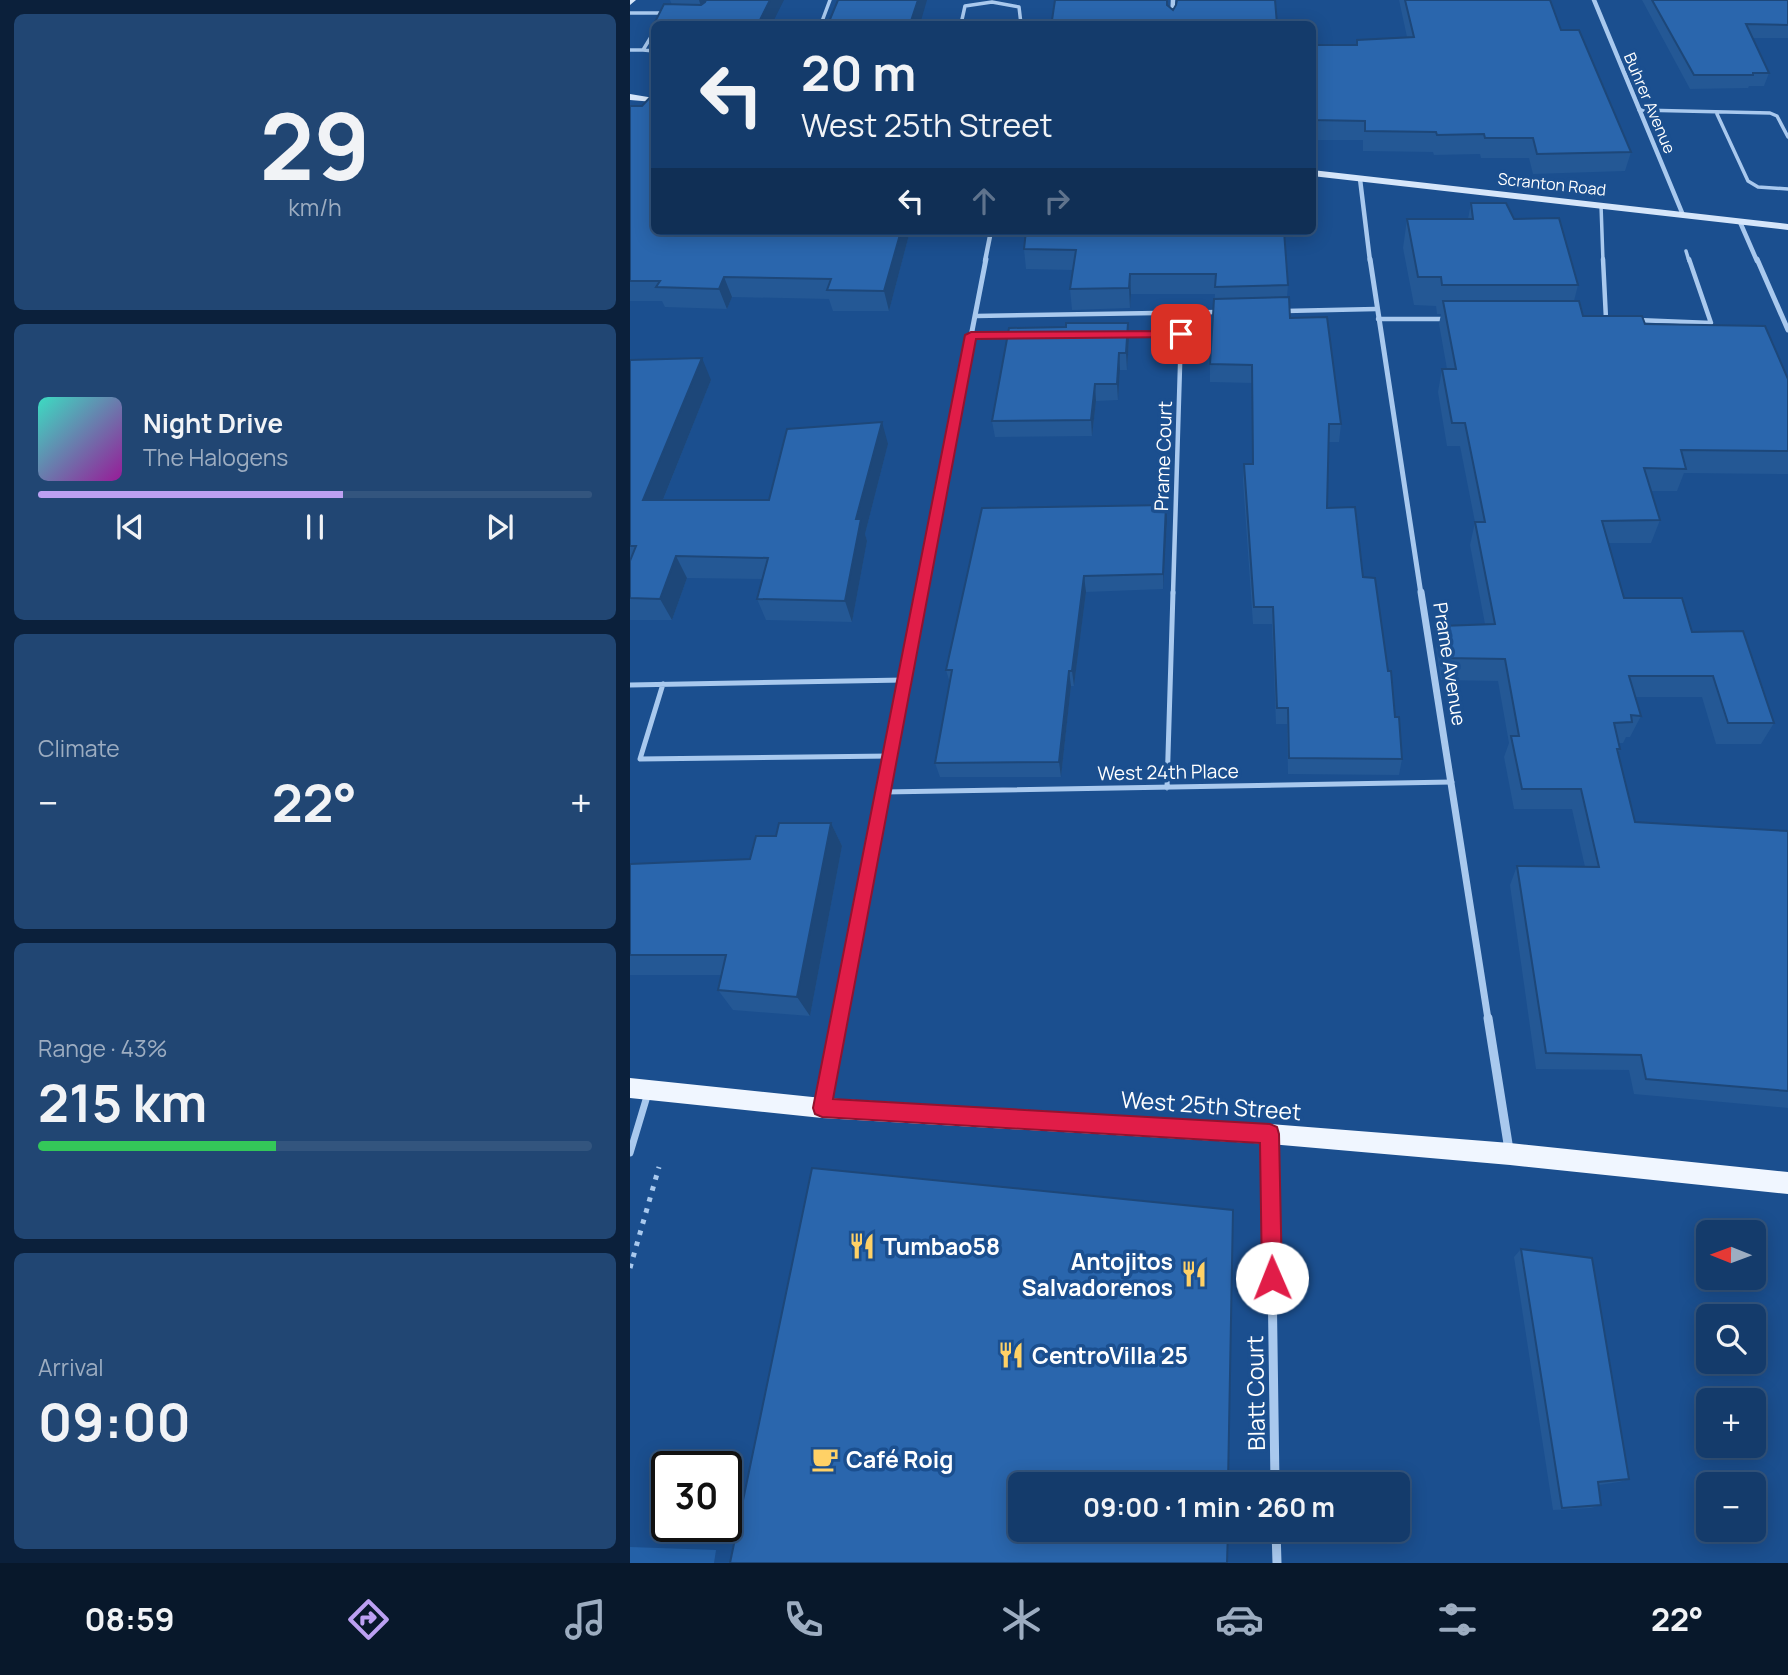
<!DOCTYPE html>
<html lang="en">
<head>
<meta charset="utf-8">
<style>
	body { margin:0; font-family:Manrope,sans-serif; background:#214673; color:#f1f3f6; height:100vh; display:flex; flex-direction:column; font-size:26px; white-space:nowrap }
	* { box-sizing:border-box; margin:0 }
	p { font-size:23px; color:#9dadc1 }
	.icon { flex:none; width:38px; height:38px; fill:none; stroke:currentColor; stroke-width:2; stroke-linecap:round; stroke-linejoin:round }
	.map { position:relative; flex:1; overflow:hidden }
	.drawer { display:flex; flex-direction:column; gap:14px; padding:14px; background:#0b203b; width:630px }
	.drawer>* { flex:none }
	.hud { position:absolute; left:21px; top:21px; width:665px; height:214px; border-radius:10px; box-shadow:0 4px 18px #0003,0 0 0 2px #33557e; background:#143b6b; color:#f1f3f6; overflow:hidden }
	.needle { width:46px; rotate:271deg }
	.fabs { position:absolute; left:1066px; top:1220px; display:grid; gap:14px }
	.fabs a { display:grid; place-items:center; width:70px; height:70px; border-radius:10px; background:#143b6b; box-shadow:0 4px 18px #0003,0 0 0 2px #33557e; font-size:35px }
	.speed { position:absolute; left:21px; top:1451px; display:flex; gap:14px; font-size:35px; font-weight:700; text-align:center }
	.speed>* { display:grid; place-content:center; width:91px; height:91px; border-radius:50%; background:#143b6b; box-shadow:0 4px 18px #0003,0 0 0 2px #33557e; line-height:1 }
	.speed .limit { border:4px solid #111; border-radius:10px; background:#fff; color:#111 }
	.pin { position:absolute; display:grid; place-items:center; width:60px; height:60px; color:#fff; margin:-30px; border-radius:14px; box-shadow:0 4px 10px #0006 }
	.me { position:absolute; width:77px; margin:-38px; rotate:359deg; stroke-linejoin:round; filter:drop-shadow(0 0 5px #0008) }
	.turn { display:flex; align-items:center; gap:24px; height:147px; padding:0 35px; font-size:32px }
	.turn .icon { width:91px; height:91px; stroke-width:2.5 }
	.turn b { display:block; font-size:49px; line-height:60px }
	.lanes { display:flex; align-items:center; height:66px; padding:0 35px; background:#0003; justify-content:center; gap:35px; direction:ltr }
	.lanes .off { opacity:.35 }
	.big { font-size:52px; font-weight:700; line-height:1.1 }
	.drawer .widget { flex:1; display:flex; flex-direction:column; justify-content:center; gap:10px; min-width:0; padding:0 24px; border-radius:10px; background:#214673 }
	.drawer .dial { align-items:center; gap:0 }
	.dial b { font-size:91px; line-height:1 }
	.song { display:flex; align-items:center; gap:21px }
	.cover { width:84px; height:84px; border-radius:10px; background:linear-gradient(135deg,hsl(170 70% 55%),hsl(300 70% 35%)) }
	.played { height:7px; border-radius:4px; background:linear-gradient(90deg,#bca0f2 55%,#33557e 55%) }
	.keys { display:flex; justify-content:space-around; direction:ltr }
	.heat { display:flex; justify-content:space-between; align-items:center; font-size:38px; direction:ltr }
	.charge { height:10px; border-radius:5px; background:linear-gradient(90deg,#34c759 43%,#33557e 0) }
	.trip { position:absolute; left:378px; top:1472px; width:402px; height:70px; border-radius:10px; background:#143b6b; box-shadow:0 4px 18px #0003,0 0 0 2px #33557e; font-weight:700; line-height:70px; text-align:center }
	.dock { display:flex; height:112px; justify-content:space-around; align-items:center; background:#08182b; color:#9dadc1 }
	.dock .icon { width:49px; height:49px }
	.dock .current { color:#bca0f2 }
	.dock b { font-size:32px; color:#f1f3f6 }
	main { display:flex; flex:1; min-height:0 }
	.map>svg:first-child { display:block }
</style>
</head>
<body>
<main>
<section class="drawer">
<div class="widget dial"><b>29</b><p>km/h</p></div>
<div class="widget">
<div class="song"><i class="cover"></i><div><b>Night Drive</b><p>The Halogens</p></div></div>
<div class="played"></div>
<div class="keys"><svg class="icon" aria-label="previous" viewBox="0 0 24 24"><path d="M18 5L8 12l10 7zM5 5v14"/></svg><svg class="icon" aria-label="pause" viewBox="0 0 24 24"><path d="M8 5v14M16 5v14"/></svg><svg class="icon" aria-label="next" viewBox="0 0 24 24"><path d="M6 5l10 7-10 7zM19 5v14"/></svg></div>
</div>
<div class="widget"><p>Climate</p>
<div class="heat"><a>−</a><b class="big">22°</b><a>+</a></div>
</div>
<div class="widget"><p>Range · 43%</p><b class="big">215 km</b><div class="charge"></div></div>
<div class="widget"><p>Arrival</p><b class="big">09:00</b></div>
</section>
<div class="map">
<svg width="1158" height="1563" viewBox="0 0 1158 1563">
	<rect width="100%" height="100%" fill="#1b4f8f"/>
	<path fill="#2461a8" d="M0,1547l86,3 -2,13h-84z"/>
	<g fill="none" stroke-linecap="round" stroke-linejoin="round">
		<path stroke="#a9c9ee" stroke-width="5" stroke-dasharray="4.5 7" stroke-linecap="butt" d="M0,1268l29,-101"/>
		<path stroke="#a9c9ee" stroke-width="3.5" d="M0,13h35l-6,11
			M191,24l9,-24
			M331,24l4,-18 27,-4 27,5 2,17
			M0,50h13l11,-18
			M13,50l11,1
			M1009,110l131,3 7,3 11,21
			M1087,114l31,67 10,6 30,2
			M971,205l2,56
			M1056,251l3,10"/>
		<path stroke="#a9c9ee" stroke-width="4.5" d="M655,311l91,-2
			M346,316l243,-4
			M748,319h67
			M972,319h4l-3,-60
			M1007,320l74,3 -22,-64
			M341,335h43
			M491,335l60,-1 -8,260"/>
		<path stroke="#a9c9ee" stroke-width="5" d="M33,684l-23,75 251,-3
			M0,685l274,-5
			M537,788l6,-196
			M254,792l568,-10"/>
		<path stroke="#a9c9ee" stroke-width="7" d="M0,1153l18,-60"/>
		<path stroke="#a9c9ee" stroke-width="4.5" d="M964,0l89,215
			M542,24l1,-24
			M730,179l10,82
			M1110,222l17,39
			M355,261l6,-30"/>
		<path stroke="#a9c9ee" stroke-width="5" d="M740,259l51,335
			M1127,259l31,71
			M291,594l65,-335"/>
		<path stroke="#a9c9ee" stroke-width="7" d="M791,592l67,427
			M209,1019l82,-427"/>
		<path stroke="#a9c9ee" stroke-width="9" d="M858,1018l21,132
			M192,1107l17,-89
			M640,1135l5,349
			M646,1530l1,33"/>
		<path fill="#d6e6fa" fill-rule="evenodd" d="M0,0h6l-6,5z
			M0,94l24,4v4l-24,-2z
			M682,170l476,54v6l-476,-54z"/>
		<path fill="#f0f6ff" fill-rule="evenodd" d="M0,1078l192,20 448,26 240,19 278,29v22l-278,-29 -240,-21 -448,-26 -192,-20z"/>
	</g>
	<path fill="#245895" d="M40,0h114l-130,24v2v-2l18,-19z
		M769,0h151l11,30 70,122 -6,19 -92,3 -4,-16h-48l-1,-4 -46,1 -1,-3 -70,-1v-11h-51v-95h44l1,-5 50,-3z
		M1012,0h146v38h-36l17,35 -5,13h-15l-1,2 -58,1z
		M0,106h12l268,125 -21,80h-56l-4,-12 -97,-2 -5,12 -62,-2 -3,-6h-32z
		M841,203l43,16 64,66 -4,16 9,15 62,8 143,55v95l-104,-1 -7,18h-26l9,29 -9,23h-43l16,55 68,34 82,91 -13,21h-45l-14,-47h-67l6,19 -11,21h-4l-3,6h-4l1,6 -2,4 17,69 153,9v277l-154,-14 -5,-24 -93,-1 -26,-184 7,-19 68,1 -13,-58h-58l-10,-52 5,-14 -11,-62 -57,-1 -5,-32 5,-22 44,-2 -15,-79 5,-23 -15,-76h-13l-9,-54 4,-23h5l-8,-45 2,-10h-4l-1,-8 -22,-1 -11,-57 4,-29h61z
		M396,231l262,54 -1,12 3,21 51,106 -2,18h-11l-1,66 36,69 25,94 14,88 -3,16 -111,-1 -1,-50h-11l-4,-100h-19l-10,-143 1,-17h8v-81l-42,-1v-18l5,-70h-84l-1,14 -58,2 -2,-21 3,-19 -47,-1 -2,-20z
		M498,323l1,16 -2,31h-7l-2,30 -22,1 -4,35 -97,1 -3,-16 74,-94z
		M0,360l81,20 -48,120h106l119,-56 -23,90 2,7 -15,81 -86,-2 -9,-21 5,-20 -75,-1 -15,42h-42z
		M537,521l-4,68 -77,3 -12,94h-3l-10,91h-121l-5,-14 15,-80 -4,-13z
		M201,823l11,23 -32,170 -77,-6 -15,-20 3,-15h-91v-111l120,-5 26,-23z
		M891,1249l108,230 -10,3 -20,3 2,20 -10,3 -38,2 -39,-253z"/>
	<path fill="#1d4779" d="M69,0h10l-5,16z
		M140,0h14l-12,24h-14z
		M288,0h9l-7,24h-10z
		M271,231h9l-21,80 -5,-20z
		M500,274l1,20 -1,14 -1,-20z
		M94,277l8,20 -5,12 -8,-20z
		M498,323l1,16 -2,31 -1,-17z
		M489,353l1,17 -2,30 -1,-16z
		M72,358l9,22 -57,142 -11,-22z
		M465,384l1,17 -4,35 -1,-16z
		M252,422l6,22 -23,90 2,7 -15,81 -7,-21 11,-82z
		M536,505l1,16 -4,68v-15z
		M46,556l11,22 -15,42 -12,-21z
		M454,576l2,16 -12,94 -2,-15z
		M439,671l2,15 -10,91 -2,-15z
		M201,823l11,23 -32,170 -13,-19z"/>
	<path fill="#2a66ad" stroke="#1d4779" stroke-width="2" d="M76,0h64l-12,24h-104l10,-20 37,1 4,-3z
		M208,0h80l-8,24h-82z
		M425,0h112v5l6,5 3,-5 1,-5h98l2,24h-222l1,-4h-4z
		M775,0h145l11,30h18l52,122 -94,2 -4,-16h-48l-1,-4 -47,1 -1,-3 -71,-1v-10l-53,-1v-75h45v-5l57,-3z
		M1022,0h136v25l-42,-1 23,49h-16v2h-59z
		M24,93v138h247l-17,60 -57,-1 4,-11 -107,-2 -5,12 -63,-2 4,-6h-30v-175h12z
		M841,203h35l8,16 45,-1 19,67h-136l-1,-8h-23l-11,-58h66z
		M396,231h258l4,54 -73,2 1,-13h-86l-1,14 -59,1 6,-39 -52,-1z
		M659,297l1,21 37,-1 14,107h-12l-2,84 28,-1 8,70 12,1 13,93h3l4,46h4l3,42 -113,-1 -1,-50h-11l-4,-101h-19l-10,-143h9l-1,-99 -42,-1 4,-65z
		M813,301h136l4,15h59l3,8 120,2 23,53v72l-107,-1 5,19 -42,-1 16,52 -58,1 22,77h58l10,34 51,-1 31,92h-46l-15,-47h-84l12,40 -10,-1 1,7 -18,1 6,26h-3l18,73 153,9v260l-142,-12 -5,-24 -95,-2 -29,-187 82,1 -18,-78h-59l-11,-53h8l-14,-77 -59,-1 -5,-32 54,-2 -20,-102h10l-20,-99h-13l-10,-54h14z
		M436,323h62l-2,30h-7l-2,31h-22l-4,36 -99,1 17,-93 57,-1z
		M72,358l-59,142h126l18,-71 95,-7 -26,97h5l-16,82 -88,-2 11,-41 -92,-2 -16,43 -30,-1v-37l6,-15h-6v-186z
		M536,505l-3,69 -79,2 -12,95h-3l-10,91 -124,1 17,-93h-6l36,-162z
		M149,823h52l-34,174 -79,-7 8,-35h-96v-91l120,-5 6,-23h20z
		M182,1168l421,42 -5,274h-208v46h208l-1,33h-497z
		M891,1249l71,9 37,221 -31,3 3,23 -39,3z"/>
	<path fill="#e11d48" stroke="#92132f" stroke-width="2" d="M551,331l4,1v5l-209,2 -143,760 437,25 7,3 2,7 3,144 -3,7 -7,3 -7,-3 -3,-7 -2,-135 -438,-26 -7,-3 -2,-6 152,-773 6,-3z"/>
	<defs>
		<g id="restaurant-bare" transform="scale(2.1)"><path d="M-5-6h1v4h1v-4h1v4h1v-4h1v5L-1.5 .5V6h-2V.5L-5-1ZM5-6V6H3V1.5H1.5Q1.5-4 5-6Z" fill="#ffd166" stroke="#1b4f8f" stroke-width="2.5" paint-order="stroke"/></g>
		<g id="cafe-bare" transform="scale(2.1)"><path d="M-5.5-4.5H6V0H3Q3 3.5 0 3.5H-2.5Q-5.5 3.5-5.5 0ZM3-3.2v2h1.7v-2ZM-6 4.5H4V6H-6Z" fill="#ffd166" stroke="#1b4f8f" stroke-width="2.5" paint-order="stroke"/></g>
	</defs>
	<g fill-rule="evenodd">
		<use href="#restaurant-bare" x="232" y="1246"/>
		<use href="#restaurant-bare" x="564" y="1274"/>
		<use href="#restaurant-bare" x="381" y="1355"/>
		<use href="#cafe-bare" x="195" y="1459"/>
	</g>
	<g text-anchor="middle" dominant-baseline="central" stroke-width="7" stroke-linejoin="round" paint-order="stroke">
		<g font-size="16" fill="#fff" stroke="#1b4f8f">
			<text transform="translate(1020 103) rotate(67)">Buhrer Avenue</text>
			<text transform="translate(922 184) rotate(6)">Scranton Road</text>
		</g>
		<g font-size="19" fill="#fff" stroke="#1b4f8f">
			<text transform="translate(533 456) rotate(-88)">Prame Court</text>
			<text transform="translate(820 664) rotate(81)">Prame Avenue</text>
			<text transform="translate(538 772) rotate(-1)">West 24th Place</text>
		</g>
		<g font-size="23" fill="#fff" stroke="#1b4f8f">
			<text transform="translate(581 1105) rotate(4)">West 25th Street</text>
			<text transform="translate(625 1393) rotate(-91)">Blatt Court</text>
		</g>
		<g font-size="23" font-weight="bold" fill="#fff" stroke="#1b4f8f" text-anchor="start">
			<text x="253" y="1246">Tumbao58</text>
			<text x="543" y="1261" text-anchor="end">Antojitos<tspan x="543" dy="26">Salvadorenos</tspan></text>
			<text x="402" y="1355">CentroVilla 25</text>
			<text x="216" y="1459">Café Roig</text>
		</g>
	</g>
</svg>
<div class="fabs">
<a><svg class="needle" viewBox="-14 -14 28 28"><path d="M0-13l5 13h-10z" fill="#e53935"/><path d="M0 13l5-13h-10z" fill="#9dadc1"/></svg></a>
<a><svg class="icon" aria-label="search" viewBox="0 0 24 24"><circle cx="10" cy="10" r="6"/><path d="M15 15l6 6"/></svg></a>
<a>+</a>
<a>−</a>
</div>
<div class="speed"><div class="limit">30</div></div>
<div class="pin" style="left:551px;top:334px;background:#d93025"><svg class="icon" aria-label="arrive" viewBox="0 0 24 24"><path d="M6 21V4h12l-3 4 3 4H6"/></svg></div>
<svg class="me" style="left:642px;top:1278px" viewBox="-20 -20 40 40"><circle r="19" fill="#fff"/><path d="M0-13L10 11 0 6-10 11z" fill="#e11d48"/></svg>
<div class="trip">09:00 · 1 min · 260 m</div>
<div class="hud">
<div class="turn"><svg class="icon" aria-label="left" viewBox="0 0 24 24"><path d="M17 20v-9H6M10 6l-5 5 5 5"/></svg><div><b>20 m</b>West 25th Street</div></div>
<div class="lanes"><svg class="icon" aria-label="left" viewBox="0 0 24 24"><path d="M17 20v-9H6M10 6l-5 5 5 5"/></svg><svg class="icon off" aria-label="ahead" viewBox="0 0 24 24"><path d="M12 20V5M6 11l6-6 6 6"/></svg><svg class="icon off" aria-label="right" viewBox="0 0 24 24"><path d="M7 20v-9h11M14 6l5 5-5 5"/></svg></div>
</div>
</div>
</main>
<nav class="dock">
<b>08:59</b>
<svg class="icon current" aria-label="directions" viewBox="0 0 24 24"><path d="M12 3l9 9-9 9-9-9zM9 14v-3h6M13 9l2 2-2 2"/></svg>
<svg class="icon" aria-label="music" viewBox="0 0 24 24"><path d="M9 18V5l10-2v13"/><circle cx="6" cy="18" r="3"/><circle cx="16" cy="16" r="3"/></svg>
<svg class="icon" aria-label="phone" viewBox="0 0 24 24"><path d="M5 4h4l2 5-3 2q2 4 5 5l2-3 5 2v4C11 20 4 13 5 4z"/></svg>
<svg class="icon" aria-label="climate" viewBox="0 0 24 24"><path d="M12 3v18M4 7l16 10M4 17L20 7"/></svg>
<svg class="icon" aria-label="car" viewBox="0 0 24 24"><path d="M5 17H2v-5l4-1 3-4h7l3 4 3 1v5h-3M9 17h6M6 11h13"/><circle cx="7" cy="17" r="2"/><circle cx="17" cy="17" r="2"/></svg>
<svg class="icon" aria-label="filters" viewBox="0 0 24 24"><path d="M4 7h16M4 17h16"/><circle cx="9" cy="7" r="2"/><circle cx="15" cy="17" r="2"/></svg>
<b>22°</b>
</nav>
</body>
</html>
